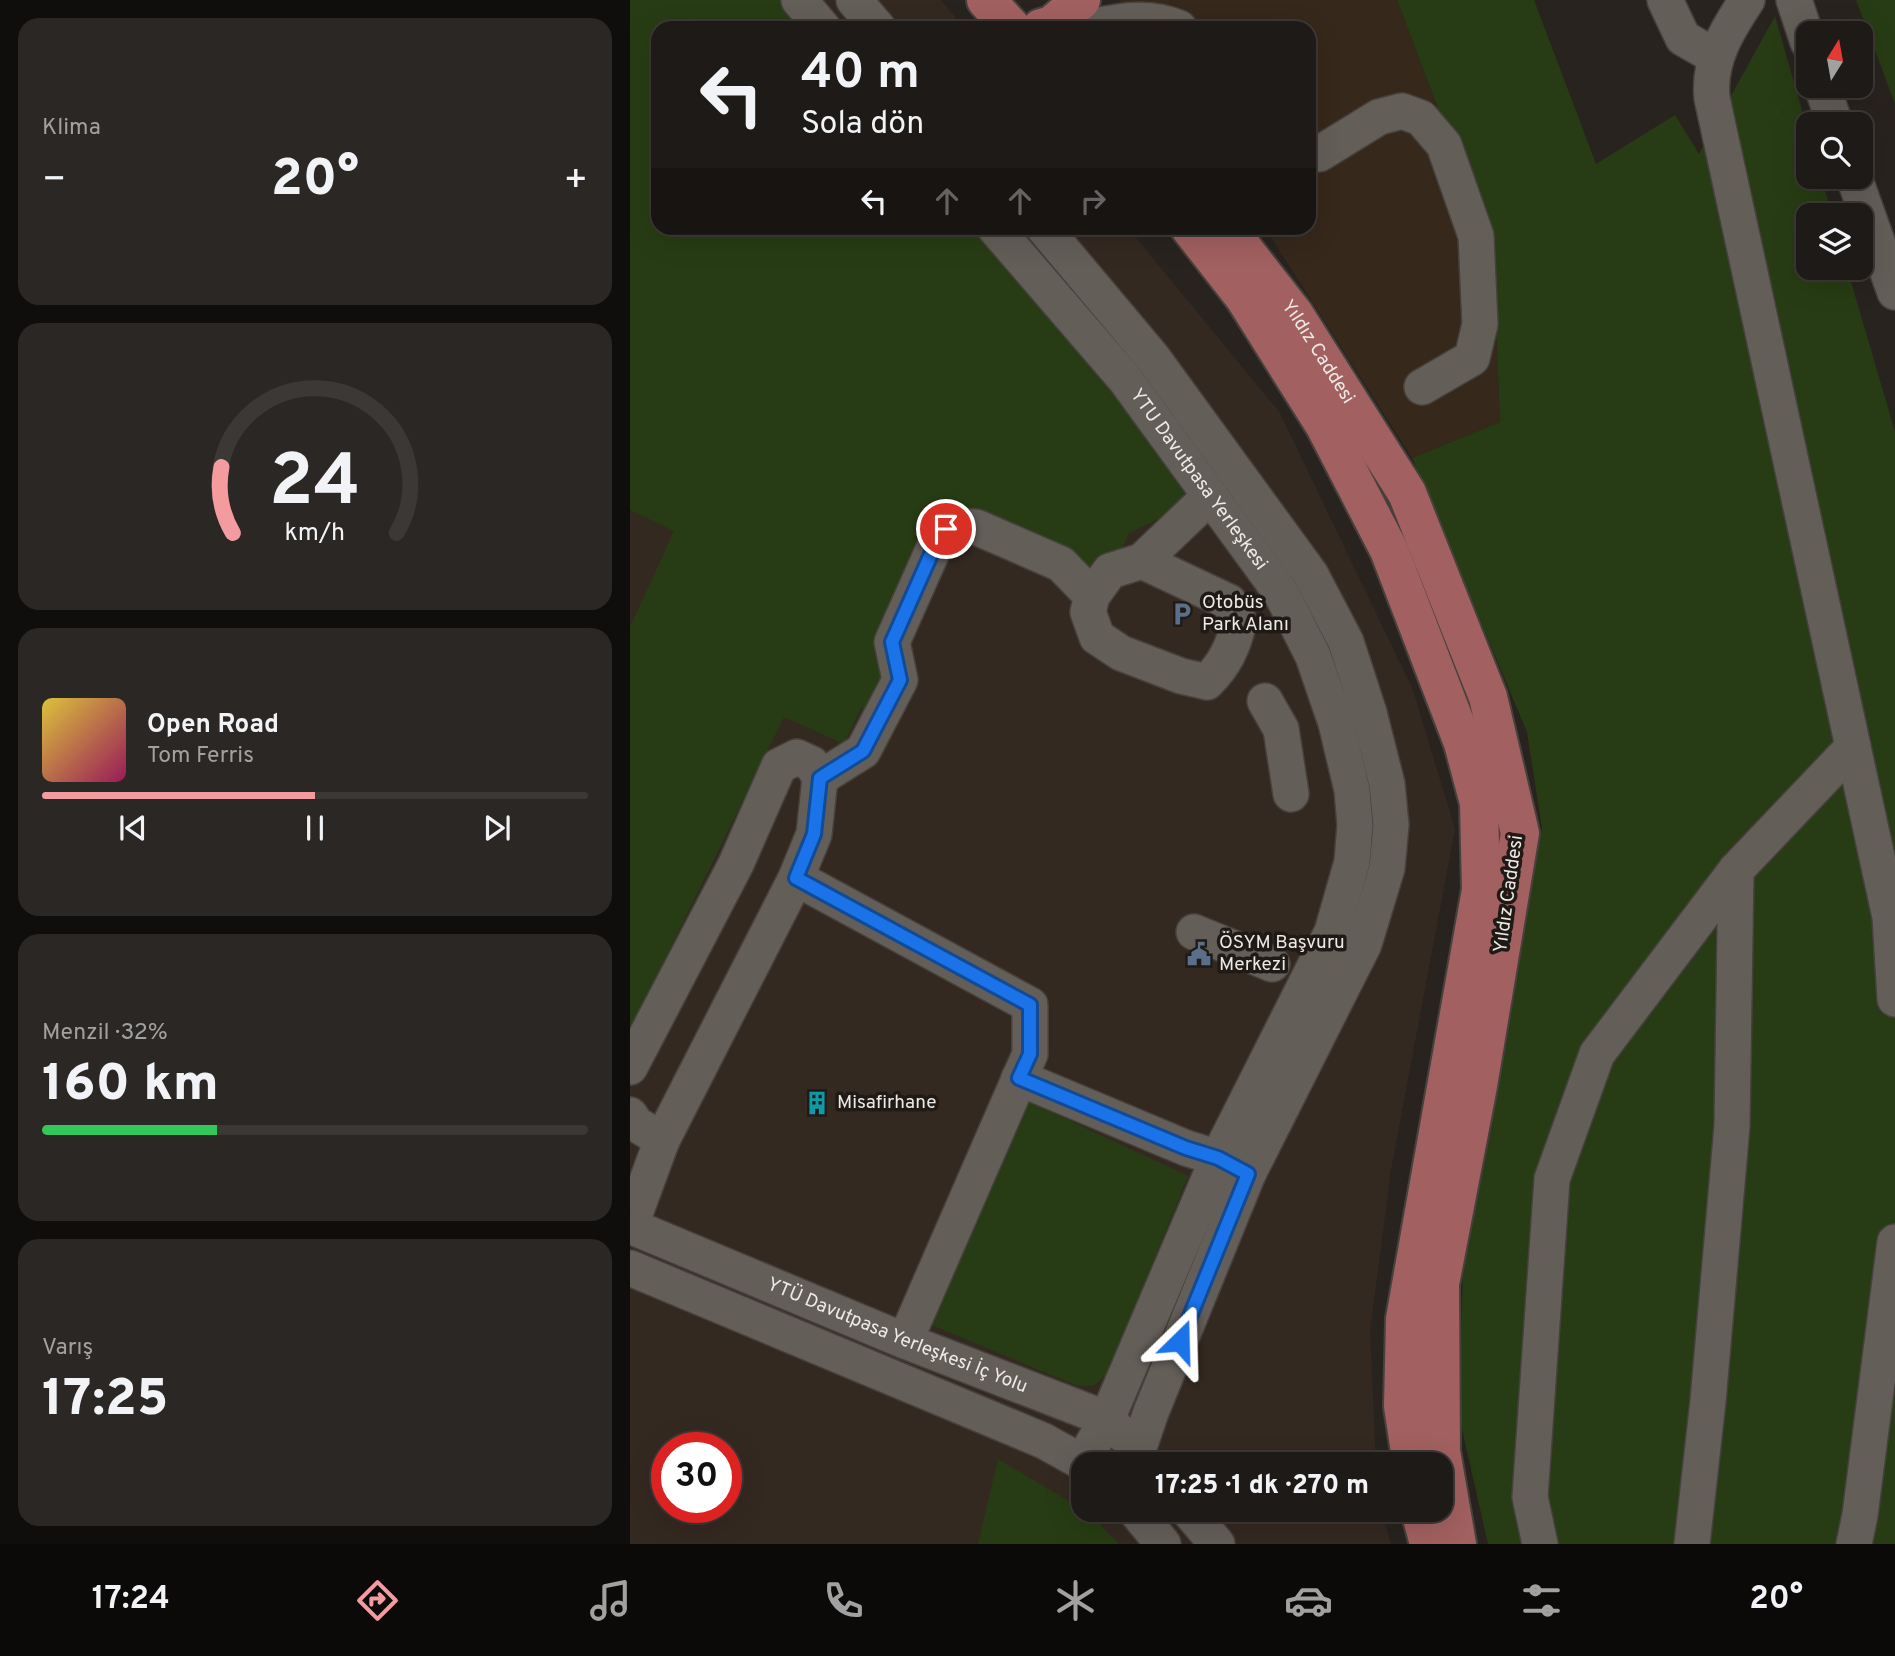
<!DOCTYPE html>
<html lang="tr">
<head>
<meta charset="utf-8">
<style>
	body { margin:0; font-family:Overpass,sans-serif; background:#2b2724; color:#f1f3f6; height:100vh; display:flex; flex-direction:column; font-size:26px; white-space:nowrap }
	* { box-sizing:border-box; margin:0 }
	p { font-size:23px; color:#a1a1a1 }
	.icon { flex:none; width:38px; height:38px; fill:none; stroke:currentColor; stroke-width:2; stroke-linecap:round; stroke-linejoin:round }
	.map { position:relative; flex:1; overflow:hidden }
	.side { display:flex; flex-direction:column; gap:18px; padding:18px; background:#100e0d; width:630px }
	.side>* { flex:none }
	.guide { position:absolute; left:21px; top:21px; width:665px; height:214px; border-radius:21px; box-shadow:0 7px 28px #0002,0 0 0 2px #3c3836; background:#1e1a17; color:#f1f3f6; overflow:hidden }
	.needle { width:46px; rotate:11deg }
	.buttons { position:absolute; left:1166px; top:21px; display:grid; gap:14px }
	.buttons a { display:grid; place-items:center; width:77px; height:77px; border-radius:14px; background:#1e1a17; box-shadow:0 7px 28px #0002,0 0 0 2px #3c3836; font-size:35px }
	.speed { position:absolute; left:21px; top:1432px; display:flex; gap:14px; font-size:35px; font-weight:700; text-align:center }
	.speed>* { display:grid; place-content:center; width:91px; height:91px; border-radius:50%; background:#1e1a17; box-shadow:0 7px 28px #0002,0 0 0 2px #3c3836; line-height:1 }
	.speed .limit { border:10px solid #d22; background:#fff; color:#111 }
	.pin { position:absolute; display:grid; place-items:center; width:60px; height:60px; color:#fff; margin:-30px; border:4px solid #fff; border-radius:50%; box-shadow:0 2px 7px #0007 }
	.me { position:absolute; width:77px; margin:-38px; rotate:22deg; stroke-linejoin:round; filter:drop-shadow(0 0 5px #0008) }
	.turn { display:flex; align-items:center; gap:24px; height:147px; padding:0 35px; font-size:32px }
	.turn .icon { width:91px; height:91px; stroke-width:2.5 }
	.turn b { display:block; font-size:49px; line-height:60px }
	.lanes { display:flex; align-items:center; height:66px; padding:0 35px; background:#0003; justify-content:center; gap:35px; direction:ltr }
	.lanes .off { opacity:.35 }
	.big { font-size:52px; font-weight:800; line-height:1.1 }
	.side .tile { flex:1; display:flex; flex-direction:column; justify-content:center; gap:10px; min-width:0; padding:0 24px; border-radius:21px; background:#2b2724 }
	.side .dial { align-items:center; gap:0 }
	.dial svg { height:182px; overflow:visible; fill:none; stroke:#3c3836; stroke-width:7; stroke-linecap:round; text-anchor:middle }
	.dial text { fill:#f1f3f6; stroke:none }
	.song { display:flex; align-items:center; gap:21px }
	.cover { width:84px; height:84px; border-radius:10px; background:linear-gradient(135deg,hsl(50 70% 55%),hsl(330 70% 35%)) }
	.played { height:7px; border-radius:4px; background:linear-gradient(90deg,#f49b9f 50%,#3c3836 50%) }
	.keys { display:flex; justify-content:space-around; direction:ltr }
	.heat { display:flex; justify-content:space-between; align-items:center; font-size:38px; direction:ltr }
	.charge { height:10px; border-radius:5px; background:linear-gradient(90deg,#34c759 32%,#3c3836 0) }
	.trip { position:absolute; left:441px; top:1452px; width:382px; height:70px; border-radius:21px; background:#1e1a17; box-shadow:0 7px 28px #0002,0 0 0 2px #3c3836; font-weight:800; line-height:70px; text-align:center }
	.dock { display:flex; height:112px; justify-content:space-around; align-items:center; background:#0c0a09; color:#a1a1a1 }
	.dock .icon { width:49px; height:49px }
	.dock .current { color:#f49b9f }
	.dock b { font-size:32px; color:#f1f3f6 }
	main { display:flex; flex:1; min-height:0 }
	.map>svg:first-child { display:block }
</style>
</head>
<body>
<main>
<section class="side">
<div class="tile"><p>Klima</p>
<div class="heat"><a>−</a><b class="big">20°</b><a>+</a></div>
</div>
<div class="tile dial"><svg viewBox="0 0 100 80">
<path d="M14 69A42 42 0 1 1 86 69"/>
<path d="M14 69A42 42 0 0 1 9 40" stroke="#f49b9f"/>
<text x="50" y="56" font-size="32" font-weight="700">24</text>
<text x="50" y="72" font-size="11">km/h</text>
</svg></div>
<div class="tile">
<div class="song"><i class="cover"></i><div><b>Open Road</b><p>Tom Ferris</p></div></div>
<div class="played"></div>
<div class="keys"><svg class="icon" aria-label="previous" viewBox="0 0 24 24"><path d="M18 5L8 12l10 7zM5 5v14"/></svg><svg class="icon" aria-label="pause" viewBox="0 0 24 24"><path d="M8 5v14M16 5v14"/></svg><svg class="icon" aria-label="next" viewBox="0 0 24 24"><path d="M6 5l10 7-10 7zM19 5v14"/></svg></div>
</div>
<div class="tile"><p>Menzil · 32%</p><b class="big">160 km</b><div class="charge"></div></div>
<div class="tile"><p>Varış</p><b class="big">17:25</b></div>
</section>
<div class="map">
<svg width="1265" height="1544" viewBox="0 0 1265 1544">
	<rect width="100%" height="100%" fill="#28231f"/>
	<path fill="#342921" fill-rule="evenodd" d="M0,0h311l23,28h-306v200h470l152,185 133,277 42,139 -64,341 -21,161 6,134h-293v45h298l10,34h-761zM37,1447h59v60h-59z"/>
	<path fill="#36281b" d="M489,0h278l96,255 7,167 -88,36 -147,-230h44v-200h-172z"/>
	<path fill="#273c14" d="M0,0h156l23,28h-151v200h318l135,162 82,112 -64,31 -21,45 -125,-58 -49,17 -56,178 -17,-7 -17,36 -60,-27 -154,313v-403l44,-96 -44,-21z
		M767,0h137l62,164 79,-49 24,39 76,-138 33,115v46h13l11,38h-24v53h39l48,164v1112h-407l-29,-128 4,-149 79,-439 -15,-96 -115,-274 88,-36 -7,-168z
		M1226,0h39v104z
		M389,1097l169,79 -80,197 -13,12 -17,1 -151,-63z
		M368,1459l89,53 32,32h-141z"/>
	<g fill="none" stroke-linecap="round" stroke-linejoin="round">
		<g stroke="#46413d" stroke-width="38">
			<g id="minor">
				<path d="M169,0l24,28"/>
				<path d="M224,0l24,28"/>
				<path d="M1035,0l18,38 33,19"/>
				<path d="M1117,0c-20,30 -39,61 -35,98l178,819 5,82"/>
				<path d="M1164,0l14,42"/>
				<path d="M455,28c33,-7 63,-13 94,0"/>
				<path d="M1192,86l13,38"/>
				<path d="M679,154h10l60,-37 23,-6 19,7 23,27 32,91 4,88 -8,34 -50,29"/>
				<path d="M1224,177l41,115"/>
				<path id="s1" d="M365,228l130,151 156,214 32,63 23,67 16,67 3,35 -3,37 -20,70 -114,226 -111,261 -24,42"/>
				<path d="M414,228l109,130 158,217 35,67 23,71 18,71 4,41 -4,43 -23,76 -116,230 -97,238 -18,53"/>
				<path d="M512,561l87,41 10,20c-6,25 -14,42 -32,60l-26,-6 -60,-23 -24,-16 -9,-25 4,-16 18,-25 32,-10 68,-65"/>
				<path d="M635,701l16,28 10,65"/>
				<path d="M190,778l43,-27 37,-71 -8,-38 45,-101 9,-12 11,-3 19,1 85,37 31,32"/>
				<path d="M166,878l234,127v49l-125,287"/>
				<path d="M564,932l78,32"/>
				<path d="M0,1067l106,-203 43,-98 18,-9 15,7 8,14 -6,56 -18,44 -134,262 -32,87"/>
				<path d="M389,1078l167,70 32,10 21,11"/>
				<path d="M0,1115l6,9 26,16"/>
				<path id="s2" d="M0,1226l275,115 202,78 15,15"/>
				<path d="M0,1268l414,173 43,24"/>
				<path d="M505,1510l28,34"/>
				<path d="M558,1510l29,34"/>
				<path d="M910,1544l-10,-47 22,-318 45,-125 139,-184 117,-123"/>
				<path d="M1062,1544l16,-143 24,-275 4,-256"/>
				<path d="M1224,1544l6,-29 35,-273"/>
			</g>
		</g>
		<g stroke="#46413d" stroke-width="42">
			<g id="major">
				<path d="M356,0l26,28"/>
				<path d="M411,28l11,-3 29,-25"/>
				<path d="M560,228l54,69 81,129 64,124 74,193 16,60 2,87 -76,429 -2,87 9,59"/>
				<path id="s3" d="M597,228l67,86 113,179 81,204 32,136 -42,253 -38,198 1,167 16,93"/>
				<path d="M790,1510l9,34"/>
			</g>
		</g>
		<use href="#minor" stroke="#645e59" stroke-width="35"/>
		<use href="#major" stroke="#a26060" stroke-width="38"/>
	</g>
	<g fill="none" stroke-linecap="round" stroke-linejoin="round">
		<g stroke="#114b97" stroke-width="18">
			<path id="route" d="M316,529l-9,12 -45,101 8,38 -37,71 -43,27 -6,56 -18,44 234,127v49l-11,24 167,70 32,10 30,16 -68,167"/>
		</g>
		<use href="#route" stroke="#1a73e8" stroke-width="12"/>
	</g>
	<defs>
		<g id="parking-bare" transform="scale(1.89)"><path d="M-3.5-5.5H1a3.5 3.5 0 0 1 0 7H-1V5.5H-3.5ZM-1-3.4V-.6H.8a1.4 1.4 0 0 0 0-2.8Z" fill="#5c6f8a" stroke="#1f1a15" stroke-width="2.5" paint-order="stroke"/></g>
		<g id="civic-bare" transform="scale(1.89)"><path d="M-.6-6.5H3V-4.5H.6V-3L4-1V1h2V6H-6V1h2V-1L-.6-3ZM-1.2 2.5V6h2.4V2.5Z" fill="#5c6f8a" stroke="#1f1a15" stroke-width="2.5" paint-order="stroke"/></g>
		<g id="building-bare" transform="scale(1.89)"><path d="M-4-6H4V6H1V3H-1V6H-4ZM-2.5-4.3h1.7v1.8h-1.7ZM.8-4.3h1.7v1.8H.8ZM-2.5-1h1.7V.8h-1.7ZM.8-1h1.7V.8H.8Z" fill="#0f9aa8" stroke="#1f1a15" stroke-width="2.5" paint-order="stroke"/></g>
	</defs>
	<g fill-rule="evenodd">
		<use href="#parking-bare" x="552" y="614"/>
		<use href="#civic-bare" x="569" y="954"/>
		<use href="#building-bare" x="187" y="1103"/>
	</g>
	<g text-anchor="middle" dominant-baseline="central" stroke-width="7" stroke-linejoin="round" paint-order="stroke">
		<g font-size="19" fill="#ede9e6" stroke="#1f1a15">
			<text stroke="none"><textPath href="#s3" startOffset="154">Yıldız Caddesi</textPath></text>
			<text stroke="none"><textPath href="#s1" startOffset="324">YTU Davutpasa Yerleşkesi</textPath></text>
			<text transform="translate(879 894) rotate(-82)">Yıldız Caddesi</text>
			<text stroke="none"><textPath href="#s2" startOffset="289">YTÜ Davutpasa Yerleşkesi İç Yolu</textPath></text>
		</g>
		<g font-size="19" fill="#ede9e6" stroke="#1f1a15" text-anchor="start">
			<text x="572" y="603">Otobüs<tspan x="572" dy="22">Park Alanı</tspan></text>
			<text x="589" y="943">ÖSYM Başvuru<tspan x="589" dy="22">Merkezi</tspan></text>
			<text x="207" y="1103">Misafirhane</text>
		</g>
	</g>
</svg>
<div class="buttons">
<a><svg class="needle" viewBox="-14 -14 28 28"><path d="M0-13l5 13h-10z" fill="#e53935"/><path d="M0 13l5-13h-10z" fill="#a1a1a1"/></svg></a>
<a><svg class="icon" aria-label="search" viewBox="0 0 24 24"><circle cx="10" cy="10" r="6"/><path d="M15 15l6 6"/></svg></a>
<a><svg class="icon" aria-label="layers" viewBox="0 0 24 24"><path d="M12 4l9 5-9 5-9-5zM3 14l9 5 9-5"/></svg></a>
</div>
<div class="speed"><div class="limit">30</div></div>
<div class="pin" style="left:316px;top:529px;background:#d93025"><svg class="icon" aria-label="arrive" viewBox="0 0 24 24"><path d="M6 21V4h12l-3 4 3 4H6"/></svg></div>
<svg class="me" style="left:550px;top:1341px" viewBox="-20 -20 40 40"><path d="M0-17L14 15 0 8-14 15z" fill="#1a73e8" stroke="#fff" stroke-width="4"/></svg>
<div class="trip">17:25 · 1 dk · 270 m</div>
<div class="guide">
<div class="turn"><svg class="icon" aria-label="left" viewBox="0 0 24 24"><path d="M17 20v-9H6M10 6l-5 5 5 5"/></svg><div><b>40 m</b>Sola dön</div></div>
<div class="lanes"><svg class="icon" aria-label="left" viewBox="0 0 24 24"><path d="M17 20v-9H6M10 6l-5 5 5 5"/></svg><svg class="icon off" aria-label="ahead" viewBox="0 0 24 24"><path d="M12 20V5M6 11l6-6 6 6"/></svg><svg class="icon off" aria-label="ahead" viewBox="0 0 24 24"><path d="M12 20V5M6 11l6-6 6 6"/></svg><svg class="icon off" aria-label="right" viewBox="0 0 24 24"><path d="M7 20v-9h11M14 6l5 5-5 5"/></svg></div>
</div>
</div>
</main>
<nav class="dock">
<b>17:24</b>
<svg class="icon current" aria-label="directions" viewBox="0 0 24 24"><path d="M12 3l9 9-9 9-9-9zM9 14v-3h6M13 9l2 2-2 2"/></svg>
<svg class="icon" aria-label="music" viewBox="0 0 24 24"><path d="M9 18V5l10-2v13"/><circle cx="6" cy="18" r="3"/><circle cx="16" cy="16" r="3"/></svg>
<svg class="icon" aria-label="phone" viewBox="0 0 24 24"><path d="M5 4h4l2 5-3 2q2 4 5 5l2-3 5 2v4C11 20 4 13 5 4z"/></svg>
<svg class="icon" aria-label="climate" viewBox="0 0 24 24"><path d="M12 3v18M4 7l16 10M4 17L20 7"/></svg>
<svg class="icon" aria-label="car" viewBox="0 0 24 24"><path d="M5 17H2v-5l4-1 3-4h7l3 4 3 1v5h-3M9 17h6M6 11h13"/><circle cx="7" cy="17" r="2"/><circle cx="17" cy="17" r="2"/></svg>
<svg class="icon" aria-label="filters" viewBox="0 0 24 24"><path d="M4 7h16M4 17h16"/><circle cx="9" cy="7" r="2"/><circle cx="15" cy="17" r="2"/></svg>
<b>20°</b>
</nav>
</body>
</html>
